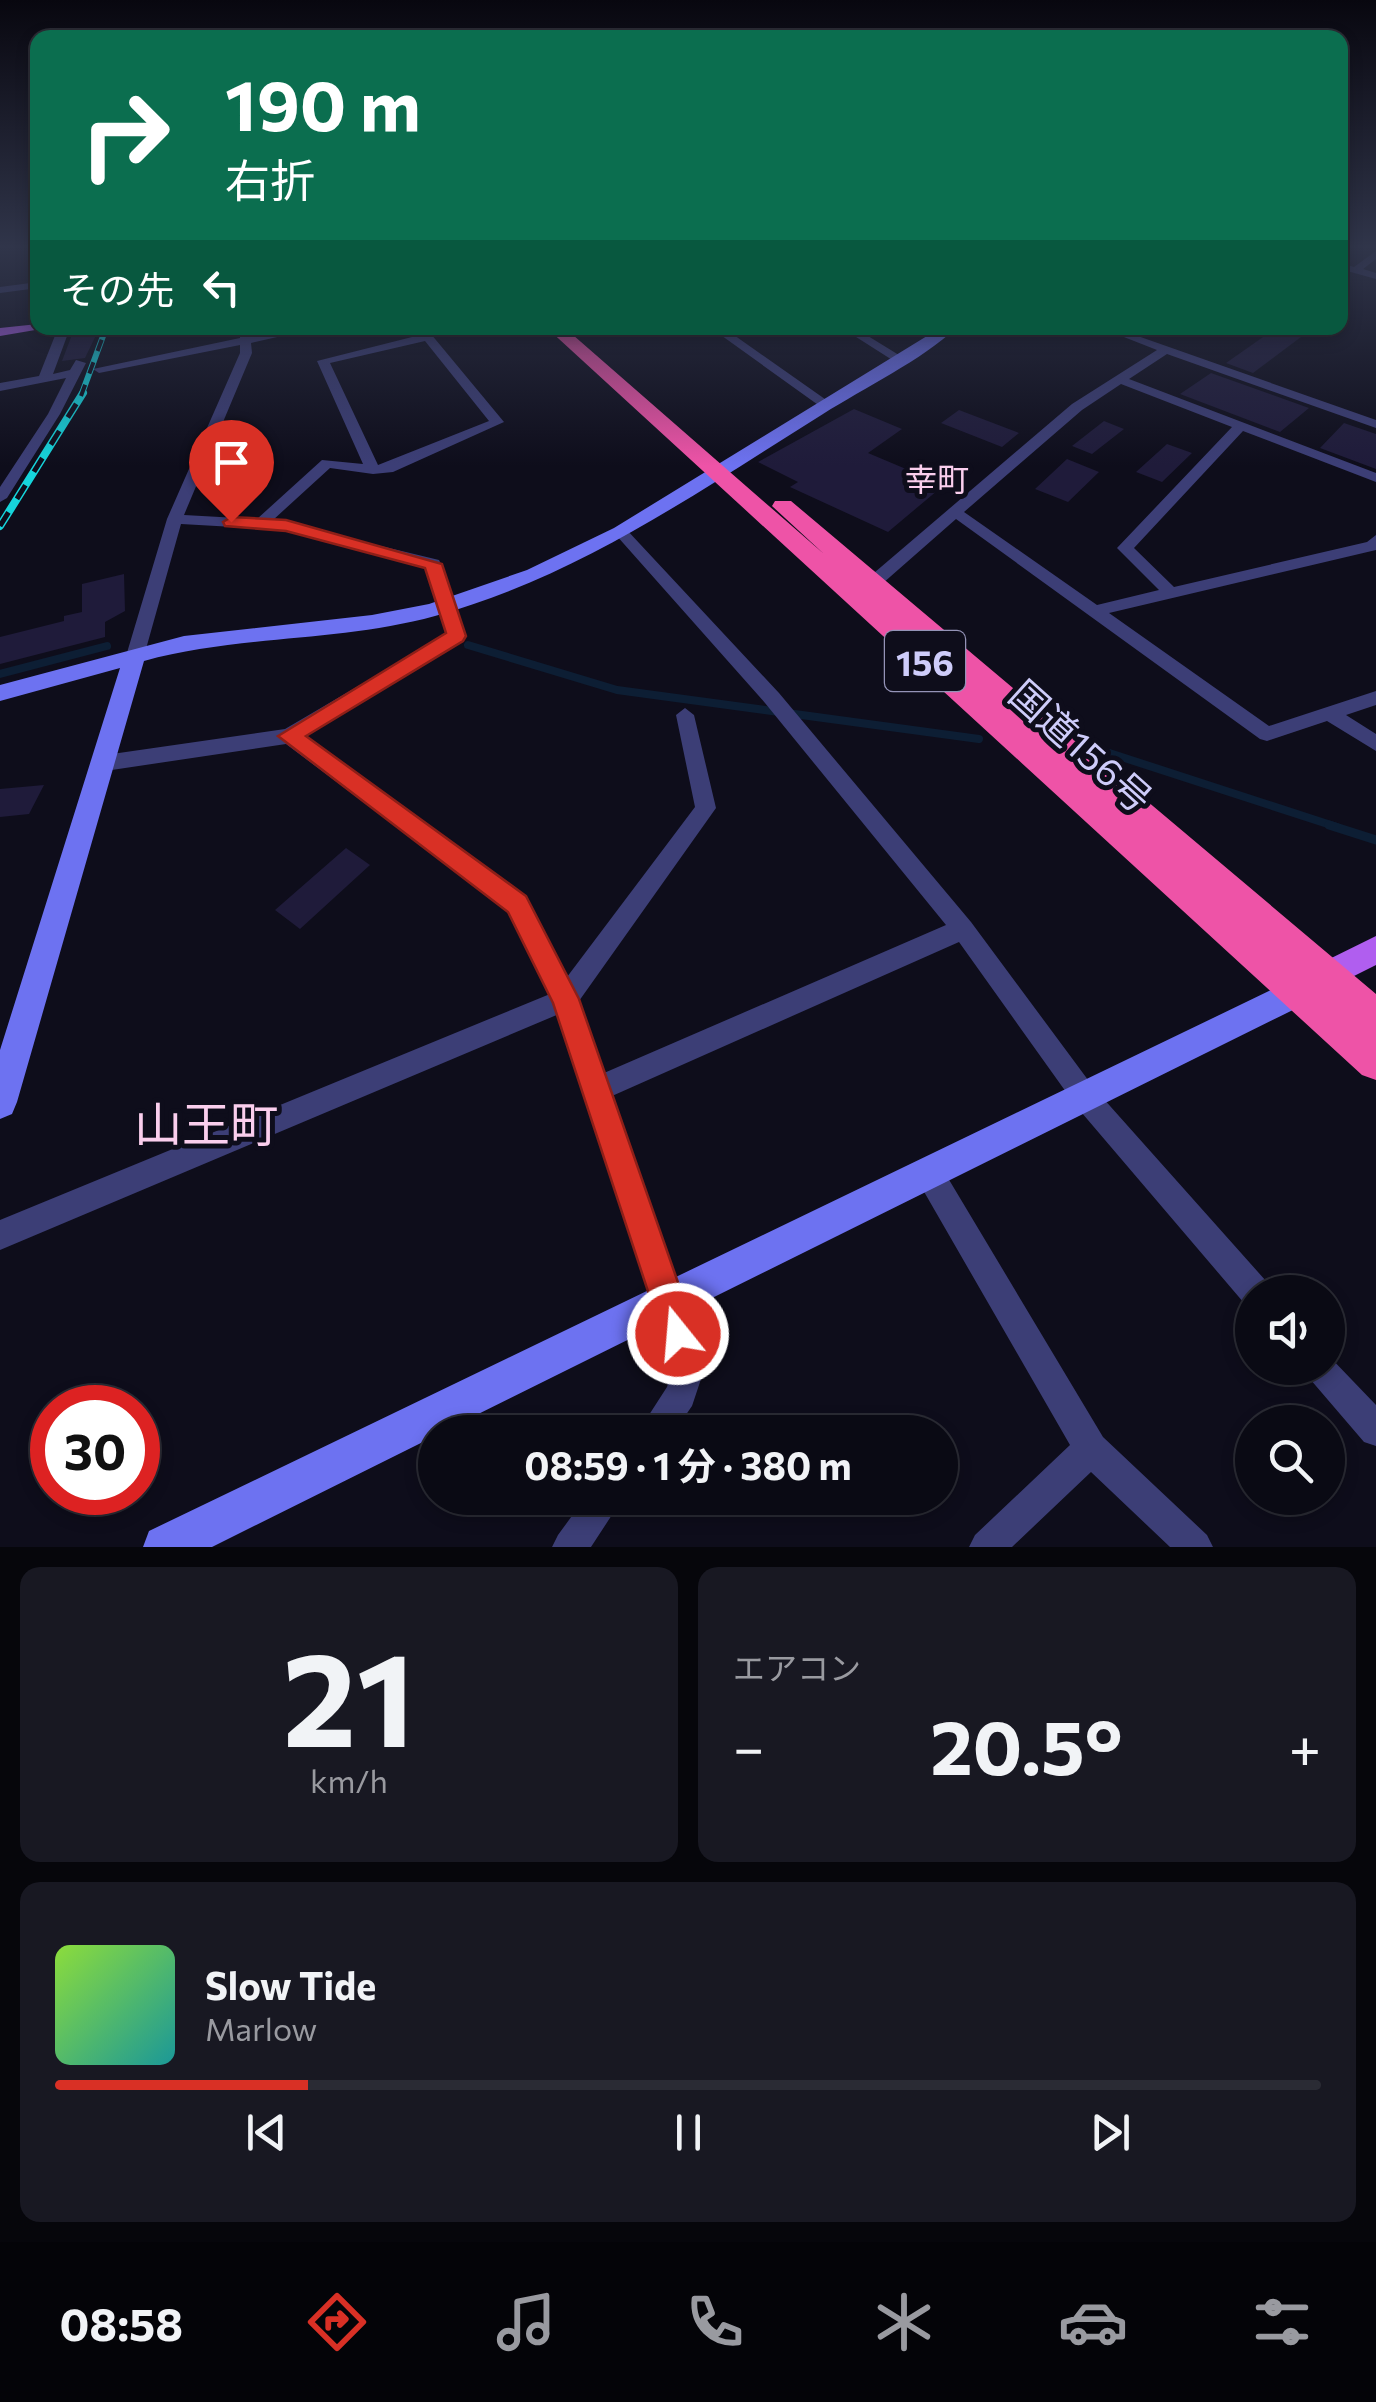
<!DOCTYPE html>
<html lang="ja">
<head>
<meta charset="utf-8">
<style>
	body { margin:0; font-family:Commissioner,"Noto Sans JP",sans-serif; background:#181822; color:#f1f3f6; height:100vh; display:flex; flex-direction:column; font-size:38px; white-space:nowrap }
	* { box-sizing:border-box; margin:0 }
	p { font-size:32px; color:#999aa0 }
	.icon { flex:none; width:55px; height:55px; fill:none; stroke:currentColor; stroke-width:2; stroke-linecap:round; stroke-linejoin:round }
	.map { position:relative; height:1547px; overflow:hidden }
	.details { display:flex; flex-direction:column; gap:20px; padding:20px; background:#06060b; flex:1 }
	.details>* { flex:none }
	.hud { position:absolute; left:30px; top:30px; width:1318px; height:305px; border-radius:20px; box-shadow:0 5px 15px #0003,0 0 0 2px #2a2b34; background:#0b6e4f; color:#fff; overflow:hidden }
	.controls { position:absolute; left:1235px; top:1275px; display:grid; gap:20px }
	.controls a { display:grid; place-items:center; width:110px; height:110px; border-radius:50%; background:#0a0a14; box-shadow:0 5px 15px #0003,0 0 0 2px #2a2b34; font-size:50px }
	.speed { position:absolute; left:30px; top:1385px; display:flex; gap:20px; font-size:50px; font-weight:700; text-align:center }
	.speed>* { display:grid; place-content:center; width:130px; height:130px; border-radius:50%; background:#0a0a14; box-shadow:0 5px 15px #0003,0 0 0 2px #2a2b34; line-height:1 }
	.speed .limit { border:15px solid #d22; background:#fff; color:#111 }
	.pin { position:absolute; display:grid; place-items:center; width:85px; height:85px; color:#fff; margin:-102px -42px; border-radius:50% 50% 50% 0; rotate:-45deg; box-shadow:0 0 10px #0007 }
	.pin .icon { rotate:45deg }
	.me { position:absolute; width:110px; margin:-55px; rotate:343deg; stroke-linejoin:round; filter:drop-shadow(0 0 8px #0008) }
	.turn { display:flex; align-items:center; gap:35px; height:210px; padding:0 30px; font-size:45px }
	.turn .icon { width:130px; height:130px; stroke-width:2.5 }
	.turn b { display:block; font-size:70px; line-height:85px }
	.then { display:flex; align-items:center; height:95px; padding:0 30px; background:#0003; gap:20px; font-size:38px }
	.big { font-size:75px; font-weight:700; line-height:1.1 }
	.details .tile { flex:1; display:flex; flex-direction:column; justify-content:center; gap:15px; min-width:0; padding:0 35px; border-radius:20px; background:#181822 }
	.details .dial { align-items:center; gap:0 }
	.dial b { font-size:130px; line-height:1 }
	.song { display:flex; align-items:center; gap:30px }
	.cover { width:120px; height:120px; border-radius:15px; background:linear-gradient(135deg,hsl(90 70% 55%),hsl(180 70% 35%)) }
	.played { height:10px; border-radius:5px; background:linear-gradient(90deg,#d93025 20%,#2a2b34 20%) }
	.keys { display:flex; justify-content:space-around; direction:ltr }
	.heat { display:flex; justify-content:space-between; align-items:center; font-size:55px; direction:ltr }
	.details .tiles { flex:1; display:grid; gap:20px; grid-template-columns:1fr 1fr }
	.tile:last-child { grid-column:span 2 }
	.trip { position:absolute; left:418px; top:1415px; width:540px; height:100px; border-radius:50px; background:#0a0a14; box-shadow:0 5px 15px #0003,0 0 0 2px #2a2b34; font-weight:700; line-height:100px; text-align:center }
	.menu { display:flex; height:160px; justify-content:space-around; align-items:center; background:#040408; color:#999aa0 }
	.menu .icon { width:70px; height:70px }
	.menu .active { color:#d93025 }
	.menu b { font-size:45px; color:#f1f3f6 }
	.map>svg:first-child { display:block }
</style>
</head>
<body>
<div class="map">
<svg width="1376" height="1547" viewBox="0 0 1376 1547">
	<rect width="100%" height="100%" fill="#0e0d1b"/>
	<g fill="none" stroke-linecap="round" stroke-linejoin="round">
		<path stroke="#0d1e34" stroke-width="8" d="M468,645l149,45 362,49
			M0,674l107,-28
			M1097,749l240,78"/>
		<path stroke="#0d1e34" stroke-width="9" d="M1329,825l47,15"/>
	</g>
	<path fill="#1f1b3a" d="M1276,328h37l-60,45 -27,-10z
		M99,329l-14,29 -23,3 11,-29z
		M1211,373l98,35 -29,24 -100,-38z
		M854,409l48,20 -34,24 76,32 -56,47 -98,-45 8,-5 -40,-20z
		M959,410l60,23 -17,14 -61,-24z
		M1104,421l20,8 -32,25 -20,-8z
		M1344,423l32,11v35l-56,-21z
		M1167,444l25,9 -30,29 -26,-10z
		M1067,459l32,13 -31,30 -33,-13z
		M124,574l1,37 -20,11v15l-105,27v-27l64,-16v-5l18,-4v-28z
		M44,785l-15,29 -29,3v-28z
		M346,848l24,17 -70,64 -25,-19z"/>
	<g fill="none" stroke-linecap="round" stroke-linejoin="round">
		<path fill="#3c3e76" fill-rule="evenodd" d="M1376,251v8l-13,10 13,4v6l-36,-10v-6l14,4z
			M38,282v6l-38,5v-6z
			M58,328h12l-17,46 17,-4 6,-10 10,3 -26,51 -53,84 -7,4v-15l48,-73 18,-36 -66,13v-8l39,-7z
			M240,328h10l1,8 45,-8h21l-66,15 1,10 -68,162 73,4 65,-59 41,4 -46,-103 103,-26 -5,-7h11l78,94 -111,50 -20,2 -43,-6 -57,52 166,40 2,4 24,72 -3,4 -158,96 221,161 42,80 128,-170 -19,-92 9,-7 9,7 22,93 -137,193 25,72 342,-148 -181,-222 -149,-168 -3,-3 8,-5 5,2 153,164 192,229 123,166 172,193 4,11h-18v14l-8,-3 -168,-197 -117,-164 -347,154 93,271 -13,39 -18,26h-36l29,-45 6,-20 -114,-353 -559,236v-30l550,-226 -41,-83 -223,-167 -181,27 -7,-3 -3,-5 3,-5 7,-3 180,-26 162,-95 -21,-67 -140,-37 -105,-6 -37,132 -9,6 -6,-2 -3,-4 41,-137 73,-166v-8l-141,28 -6,-4 147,-31zM425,341l64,80 -111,44 -48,-102z
			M711,328h13l108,76 -11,3z
			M842,328h13l52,32 -10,3z
			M942,328l140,2 18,-2 -16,8 -137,-4z
			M1101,328h14l261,92v8l-209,-74 -38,25 247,94v9l-133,-51 -109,117 40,39 193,-45 9,-7v15l-267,63 160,113 107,-35v14l-30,10 30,19v17l-49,-30 -60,20 -7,-2 -304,-220 -90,79h-12v-8l218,-186 85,-54zM1121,384l111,43 -115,121 42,42 -62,15 -133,-93 118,-102z
			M929,1159l10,4 164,274 104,98 6,12h-43l-79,-75 -79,75h-43l6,-12 95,-90 -151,-262 -4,-10 4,-10z
			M1328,1355l48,50v41l-12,-4 -54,-63 -5,-11h23z
			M585,1498h38l-32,49h-39l6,-12z"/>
		<path fill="#6d72f1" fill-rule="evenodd" d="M940,328h16c-34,32 -92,60 -133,86 -124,77 -245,163 -388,202 -95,26 -196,19 -291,45l-127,441 -5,12 -12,5v-69l120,-382 -120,33v-16l184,-49 188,-21 57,-11 98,-34 87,-42z
			M1296,978l11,5 4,10 -4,10 -865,429h-7v4l-223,111h-69l6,-16z"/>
		<path fill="#b05eef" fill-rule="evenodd" d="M38,324v4h9l-47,8v-8z
			M1376,936v29l-62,31 -11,-4 -4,-10 4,-10z"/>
		<path fill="#ee53a7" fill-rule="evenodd" d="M547,328h18l259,226 -52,-48 3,-5h16l585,493v86l-14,-5z"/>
		<g stroke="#16d5dc" stroke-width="6">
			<path id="rail-far1" d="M81,396l25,-68"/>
		</g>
		<g stroke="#16d5dc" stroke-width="8">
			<path id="rail" d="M0,526l83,-133"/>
		</g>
		<use href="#rail-far1" stroke="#0e0d1b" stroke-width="4" stroke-dasharray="12" stroke-linecap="butt"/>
		<use href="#rail" stroke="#0e0d1b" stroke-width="5" stroke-dasharray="16" stroke-linecap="butt"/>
	</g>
	<linearGradient id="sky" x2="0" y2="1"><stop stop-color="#08070f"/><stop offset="0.53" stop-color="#30354a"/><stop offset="1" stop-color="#30354a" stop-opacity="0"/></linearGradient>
	<rect width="1376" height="466" fill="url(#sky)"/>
	<path fill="#d93025" stroke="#8d1f18" stroke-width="2.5" d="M231,517l55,3 156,44 24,72 -3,5 -157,95 220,160 53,103 117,335 -5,12 -13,6 -12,-6 -113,-343 -45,-91 -230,-176 168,-103 -21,-65 -139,-37 -61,-5 -2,-4z"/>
	<g text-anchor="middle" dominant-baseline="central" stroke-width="10" stroke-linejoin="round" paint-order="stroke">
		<g font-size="32" fill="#faceed" stroke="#0e0d1b">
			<text x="937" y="478">幸町</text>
		</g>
		<rect fill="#0e0d1b" stroke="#9493b7" stroke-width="2.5" x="885" y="631" width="80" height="60" rx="8"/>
		<g font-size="35" font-weight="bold" fill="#ceccfa">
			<text x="925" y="661">156</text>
		</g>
		<g font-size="38" fill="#ceccfa" stroke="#0e0d1b">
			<text transform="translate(1082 745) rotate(42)">国道156号</text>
		</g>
		<g font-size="48" fill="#faceed" stroke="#0e0d1b">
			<text x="206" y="1122">山王町</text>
		</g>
	</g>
</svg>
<div class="controls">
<a><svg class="icon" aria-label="sound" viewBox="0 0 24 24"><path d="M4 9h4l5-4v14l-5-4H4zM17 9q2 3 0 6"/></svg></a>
<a><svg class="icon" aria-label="search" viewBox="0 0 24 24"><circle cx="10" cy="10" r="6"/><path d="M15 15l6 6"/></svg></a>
</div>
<div class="speed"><div class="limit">30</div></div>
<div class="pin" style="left:231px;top:522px;background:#d93025"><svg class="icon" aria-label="arrive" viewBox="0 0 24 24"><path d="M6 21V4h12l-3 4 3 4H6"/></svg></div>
<svg class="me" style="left:678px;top:1334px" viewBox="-20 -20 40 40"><circle r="17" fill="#d93025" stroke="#fff" stroke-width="3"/><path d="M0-11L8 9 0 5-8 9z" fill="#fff"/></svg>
<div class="trip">08:59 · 1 分 · 380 m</div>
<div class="hud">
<div class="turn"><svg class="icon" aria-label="right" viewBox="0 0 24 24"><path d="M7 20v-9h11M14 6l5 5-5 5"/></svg><div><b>190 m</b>右折</div></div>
<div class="then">その先<svg class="icon" aria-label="left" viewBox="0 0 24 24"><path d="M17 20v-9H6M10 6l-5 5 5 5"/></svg></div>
</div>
</div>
<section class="details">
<div class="tiles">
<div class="tile dial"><b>21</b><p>km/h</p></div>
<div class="tile"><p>エアコン</p>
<div class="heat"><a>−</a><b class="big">20.5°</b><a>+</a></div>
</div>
<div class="tile">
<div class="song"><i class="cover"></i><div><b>Slow Tide</b><p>Marlow</p></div></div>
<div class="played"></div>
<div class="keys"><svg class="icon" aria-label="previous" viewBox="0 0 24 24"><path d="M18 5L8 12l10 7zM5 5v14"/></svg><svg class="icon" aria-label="pause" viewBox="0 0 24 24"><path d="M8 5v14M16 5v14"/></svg><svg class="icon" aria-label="next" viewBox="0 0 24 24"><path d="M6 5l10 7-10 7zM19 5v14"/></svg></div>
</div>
</div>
</section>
<nav class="menu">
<b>08:58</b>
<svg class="icon active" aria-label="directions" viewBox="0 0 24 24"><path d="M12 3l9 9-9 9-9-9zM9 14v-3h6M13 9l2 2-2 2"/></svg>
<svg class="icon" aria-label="music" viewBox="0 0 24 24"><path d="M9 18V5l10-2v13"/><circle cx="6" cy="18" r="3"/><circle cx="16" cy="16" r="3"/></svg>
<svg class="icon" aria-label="phone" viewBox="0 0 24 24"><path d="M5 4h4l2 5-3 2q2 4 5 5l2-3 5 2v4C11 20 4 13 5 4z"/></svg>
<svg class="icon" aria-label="climate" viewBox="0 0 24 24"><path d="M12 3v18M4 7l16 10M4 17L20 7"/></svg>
<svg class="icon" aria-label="car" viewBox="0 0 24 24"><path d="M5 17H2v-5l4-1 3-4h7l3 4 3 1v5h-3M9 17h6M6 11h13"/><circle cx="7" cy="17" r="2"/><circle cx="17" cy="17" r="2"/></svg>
<svg class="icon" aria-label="filters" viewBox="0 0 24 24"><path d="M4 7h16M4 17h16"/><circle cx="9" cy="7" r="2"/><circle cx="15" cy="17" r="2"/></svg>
</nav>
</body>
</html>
